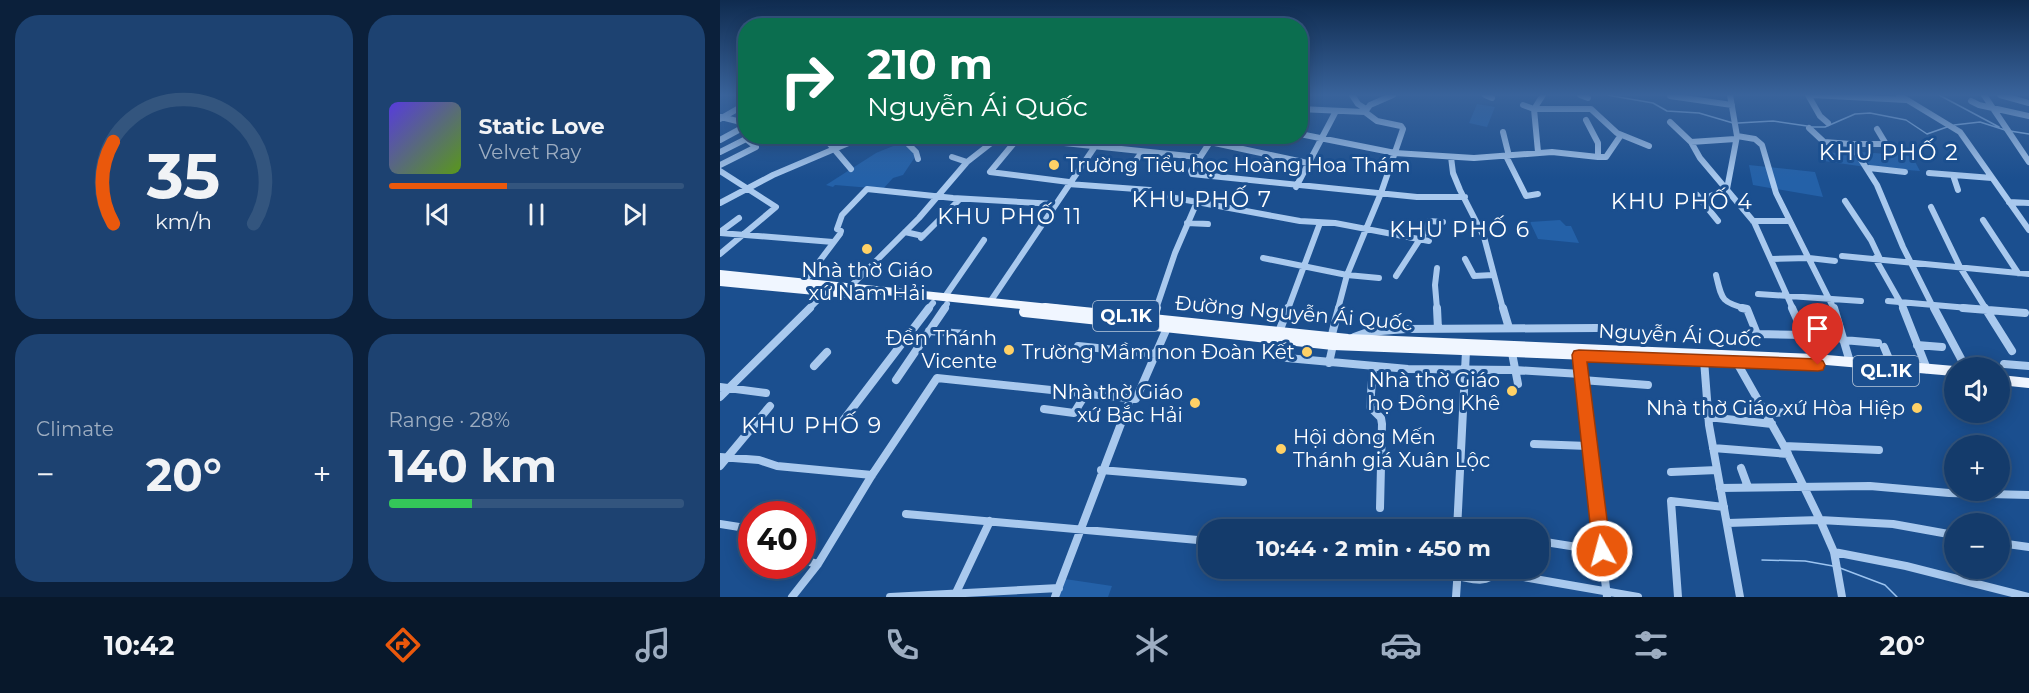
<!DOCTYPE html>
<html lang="en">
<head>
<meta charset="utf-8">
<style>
	body { margin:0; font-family:Montserrat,sans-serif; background:#1d4271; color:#f1f3f6; height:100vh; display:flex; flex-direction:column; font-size:22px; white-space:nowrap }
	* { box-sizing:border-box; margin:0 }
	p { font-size:20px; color:#9dadc1 }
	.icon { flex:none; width:33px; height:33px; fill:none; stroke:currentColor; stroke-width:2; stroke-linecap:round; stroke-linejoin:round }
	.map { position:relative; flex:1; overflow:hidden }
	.side { display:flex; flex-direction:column; gap:15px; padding:15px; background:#0b203b; width:720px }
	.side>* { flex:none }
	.banner { position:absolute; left:18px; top:18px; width:570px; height:126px; border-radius:24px; box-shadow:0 3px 15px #0003,0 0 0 2px #33557e; background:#0b6e4f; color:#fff; overflow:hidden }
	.controls { position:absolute; left:1224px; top:357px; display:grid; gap:12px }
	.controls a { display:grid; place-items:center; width:66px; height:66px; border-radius:50%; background:#143b6b; box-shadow:0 3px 15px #0003,0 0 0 2px #33557e; font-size:30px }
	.speed { position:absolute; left:18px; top:501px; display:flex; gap:12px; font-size:30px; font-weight:700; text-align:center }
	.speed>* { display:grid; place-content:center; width:78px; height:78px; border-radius:50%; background:#143b6b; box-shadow:0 3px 15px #0003,0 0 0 2px #33557e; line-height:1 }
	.speed .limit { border:9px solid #d22; background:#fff; color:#111 }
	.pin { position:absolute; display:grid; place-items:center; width:51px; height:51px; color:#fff; margin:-62px -26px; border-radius:50% 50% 50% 0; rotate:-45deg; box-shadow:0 0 6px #0007 }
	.pin .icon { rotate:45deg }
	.me { position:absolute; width:66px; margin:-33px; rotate:353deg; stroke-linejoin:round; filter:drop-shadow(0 0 4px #0008) }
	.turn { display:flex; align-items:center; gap:21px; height:126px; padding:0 30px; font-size:27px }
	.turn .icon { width:78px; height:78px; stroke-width:2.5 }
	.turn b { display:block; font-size:42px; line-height:51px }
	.big { font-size:45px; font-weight:700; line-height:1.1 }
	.side .tile { flex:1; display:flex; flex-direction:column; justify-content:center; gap:9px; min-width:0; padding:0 21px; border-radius:24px; background:#1d4271 }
	.side .dial { align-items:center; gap:0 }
	.dial svg { height:156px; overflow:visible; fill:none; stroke:#33557e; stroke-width:7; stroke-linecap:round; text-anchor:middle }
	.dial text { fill:#f1f3f6; stroke:none }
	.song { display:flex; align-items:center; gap:18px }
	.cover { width:72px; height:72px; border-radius:9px; background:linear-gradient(135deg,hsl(250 70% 55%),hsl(90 70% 35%)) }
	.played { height:6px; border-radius:3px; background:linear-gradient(90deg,#ea580c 40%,#33557e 40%) }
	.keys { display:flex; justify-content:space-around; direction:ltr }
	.heat { display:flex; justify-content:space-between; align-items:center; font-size:33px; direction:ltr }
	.charge { height:9px; border-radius:4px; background:linear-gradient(90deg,#34c759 28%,#33557e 0) }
	.side .tiles { flex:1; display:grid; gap:15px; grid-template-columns:repeat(2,1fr) }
	.trip { position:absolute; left:478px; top:519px; width:351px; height:60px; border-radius:24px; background:#143b6b; box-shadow:0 3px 15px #0003,0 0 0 2px #33557e; font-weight:700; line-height:60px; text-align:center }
	.tabs { display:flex; height:96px; justify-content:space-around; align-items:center; background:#08182b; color:#9dadc1 }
	.tabs .icon { width:42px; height:42px }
	.tabs .selected { color:#ea580c }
	.tabs b { font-size:27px; color:#f1f3f6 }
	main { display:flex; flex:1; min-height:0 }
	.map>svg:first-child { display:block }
</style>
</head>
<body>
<main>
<section class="side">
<div class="tiles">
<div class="tile dial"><svg viewBox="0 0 100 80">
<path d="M14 69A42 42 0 1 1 86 69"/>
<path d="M14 69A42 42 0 0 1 14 27" stroke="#ea580c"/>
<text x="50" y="56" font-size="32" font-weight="700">35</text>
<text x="50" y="72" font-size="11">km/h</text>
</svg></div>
<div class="tile">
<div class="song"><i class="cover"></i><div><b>Static Love</b><p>Velvet Ray</p></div></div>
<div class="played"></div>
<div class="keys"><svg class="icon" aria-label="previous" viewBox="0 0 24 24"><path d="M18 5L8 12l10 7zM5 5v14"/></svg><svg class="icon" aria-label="pause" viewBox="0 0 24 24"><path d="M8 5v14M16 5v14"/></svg><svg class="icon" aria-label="next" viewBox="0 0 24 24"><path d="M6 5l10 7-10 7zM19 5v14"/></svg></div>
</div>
<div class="tile"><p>Climate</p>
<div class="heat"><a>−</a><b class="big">20°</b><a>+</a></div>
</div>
<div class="tile"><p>Range · 28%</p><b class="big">140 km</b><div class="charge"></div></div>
</div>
</section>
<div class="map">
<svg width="1309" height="597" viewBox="0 0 1309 597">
	<rect width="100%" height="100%" fill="#1b4f8f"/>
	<path fill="#2461a8" d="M757,104l18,3 -8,20 -18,-4z
		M183,142l11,11 1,4 -12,18 -10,3 -10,11 -48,-4 -2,2 -7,-2 50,-32z
		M1100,152l39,2 7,13 -42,-6z
		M1142,152l50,4 8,15 -50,-4z
		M1029,165l66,7 8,25 -70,-12z
		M840,220l6,6h5l8,17 -41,-4 -8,-17z
		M345,579l47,7 -4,11h-50z"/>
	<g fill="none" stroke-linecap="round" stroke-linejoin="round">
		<path stroke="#9cc4f0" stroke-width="1.5" d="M887,95l46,8 14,8 32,2 34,10
			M1219,95l60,32
			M1018,123l35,-2 34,5
			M1234,125l26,-3 25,8
			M1092,127h13l30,-13 15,-1 36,7 21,14 20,-7
			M1290,131l19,3
			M1042,560l43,1 28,5
			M1120,568l45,17 12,12"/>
		<path stroke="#a9c9ee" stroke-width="6" d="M632,95l6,9 8,5
			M765,95l7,3
			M860,95l8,3
			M1010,95l7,41
			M1088,95l12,21 8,7
			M1093,95l93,5
			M1179,95l61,37 69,98
			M1264,95l45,67
			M1280,95l29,8
			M950,96l62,9
			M1251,101l8,4 50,11
			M803,105l11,4h57l26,24 32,13
			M580,109l65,3
			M1,117l16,4 9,7
			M0,119l26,-15
			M950,122l21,20 9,16 54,64 39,87
			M1089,128l15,14 27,2
			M1157,129l9,15h-35l26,41 26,62 31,62
			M783,132l6,24
			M580,134l95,19 79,5 78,-6 46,5v-14l-12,-23
			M103,136l28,33
			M180,136l16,16 2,7
			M277,136l201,21
			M494,136l-23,35 1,3 225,23h48
			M299,137l-29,35 79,10
			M0,140l24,-13
			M490,142l135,29
			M971,142l44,-3
			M0,152l32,-16
			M818,152l-4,-43 9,-14
			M786,156l20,40 12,-2
			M232,157l15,5
			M731,157l2,16 7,17 24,47 19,72
			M878,157h8l15,-22
			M0,165l36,-18 -10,-8
			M411,167l11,-15
			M1149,168l36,4
			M0,171l56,36 -56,47
			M1209,173l63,5
			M1233,175l5,15
			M348,184l82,6 2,2
			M576,187l40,-76
			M977,195l21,26
			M450,197l130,24 35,2 94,18
			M981,200l26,-11 10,-53 18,3 7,6 14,48 58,116
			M1125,201l26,39 9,19
			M1289,202l20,1
			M0,203l53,-28 92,-39
			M1211,207l29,60 26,42
			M1263,220l35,53
			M1033,221h36
			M467,223l21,1
			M0,232l19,-14
			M185,232l18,4
			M0,233l113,9
			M201,238l39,-39
			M702,239l7,-18 14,1
			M1122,256l187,18
			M543,258l84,17 32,3
			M1155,258l29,51
			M745,259l9,17 19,-1
			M1052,259l37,-1 26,3
			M996,275c6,25 5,27 31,34
			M676,276l24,-37
			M83,283l37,-49 1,-3 -4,-2 5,-14 25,-26 86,9 102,6
			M129,288l70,-70 48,-56 32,-25
			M1038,294l103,7
			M224,298l40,-58
			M1168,301l92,8
			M270,302l112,-166
			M89,309l17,-17
			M208,309l5,-6
			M224,309l3,-5
			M436,309l19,-56 22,-51
			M568,309l32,-86
			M618,309l9,-34 34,-82 22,-64 -2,-3 -24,-5 -12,-9 5,-7 23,-10
			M717,309l-2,-24 2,-17"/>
		<path stroke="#a9c9ee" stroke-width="8" d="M717,308l1,21
			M783,308l6,20
			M1022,308l5,1 10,25 49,1
			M1072,308l23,51
			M1114,308l16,54
			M1183,308l24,61
			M1214,308l32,60
			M1243,308l62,5
			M1265,308l27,43
			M433,319l4,-11
			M209,331l37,3
			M559,332l9,-24
			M634,337l14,-5 38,-3 191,-1
			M611,338l8,-30
			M1123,340l35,3
			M1197,345l25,2
			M358,346l77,8
			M1164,347l8,19
			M792,353l6,31
			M859,355l28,242
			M567,358l121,11 107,1 66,4
			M984,360l5,65 31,172
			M1016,361l48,85 36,74 14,32 8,45
			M609,363l4,-18
			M1284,364l25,2
			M94,366l13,-14
			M653,367l-3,40 11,11 1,6 -2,84
			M176,380l49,-72
			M862,380l66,5
			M0,387l46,6
			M0,397l90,-89
			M324,409l30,4 11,-18
			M1046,414l27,-3
			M988,417l64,7
			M122,422l87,-114
			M814,444l54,2
			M1064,446l95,4
			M993,448l75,6
			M0,457l39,3 18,6 95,9
			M0,466l50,-60
			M1021,468l7,19
			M381,470l142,12
			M951,472l46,-2
			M1000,488l150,-2 79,7 80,2
			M186,514l303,27
			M1008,523l92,-3 73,4 61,11
			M0,524l32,5
			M737,530l9,-179
			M32,539l-6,8 6,2
			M819,541l63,10
			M1280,543l29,4
			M1114,552l72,14 122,31
			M82,560l16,4
			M737,576c13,2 29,9 38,-4l143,25
			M72,597l26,-33 54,-89 65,-97 199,21 31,-71
			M170,597l169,-9
			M234,597l36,-76
			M335,597l75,-197
			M736,597l2,-29
			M958,597l-7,-96 53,6"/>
		<path stroke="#f0f6ff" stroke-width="8" d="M0,274l339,35
			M0,282l138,13"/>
		<path stroke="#f0f6ff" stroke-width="10" d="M325,308l303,31 467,20 139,12
			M304,312l309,33 281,11
			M1280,380l29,3"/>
	</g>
	<linearGradient id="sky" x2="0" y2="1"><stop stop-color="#0f2b4f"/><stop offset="0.53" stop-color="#39639b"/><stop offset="1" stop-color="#39639b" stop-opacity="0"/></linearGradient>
	<rect width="1309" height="179" fill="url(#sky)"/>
	<path fill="#ea580c" stroke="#983908" stroke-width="1.5" d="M859,350l239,9 5,2 2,4 -2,5 -5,1 -231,-9 24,189 -3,6 -6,2 -6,-2 -3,-6 -21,-196 2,-4z"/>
	<g fill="#ffd166" stroke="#1b4f8f" stroke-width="2">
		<circle cx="334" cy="165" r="6"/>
		<circle cx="147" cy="249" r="6"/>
		<circle cx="289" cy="350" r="6"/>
		<circle cx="587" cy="352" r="6"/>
		<circle cx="792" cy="391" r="6"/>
		<circle cx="475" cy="403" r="6"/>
		<circle cx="1197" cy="408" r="6"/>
		<circle cx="561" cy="449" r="6"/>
	</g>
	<g text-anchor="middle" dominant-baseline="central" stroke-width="6" stroke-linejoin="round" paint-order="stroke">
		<g fill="#1b4f8f" stroke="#bbcadd" stroke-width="1.5">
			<rect x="373" y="301" width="66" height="30" rx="4.5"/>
			<rect x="1133" y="356" width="66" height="30" rx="4.5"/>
		</g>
		<g font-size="18" font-weight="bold" fill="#fff">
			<text x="406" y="316">QL.1K</text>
			<text x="1166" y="371">QL.1K</text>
		</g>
		<g font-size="20" fill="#fff" stroke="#1b4f8f" text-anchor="end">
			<text x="346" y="165" text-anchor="start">Trường Tiểu học Hoàng Hoa Thám</text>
			<text x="147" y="270" text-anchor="middle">Nhà thờ Giáo<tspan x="147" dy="23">xứ Nam Hải</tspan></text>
			<text x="277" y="338">Đền Thánh<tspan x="277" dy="23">Vicente</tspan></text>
			<text x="575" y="352">Trường Mầm non Đoàn Kết</text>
			<text x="780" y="380">Nhà thờ Giáo<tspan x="780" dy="23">họ Đông Khê</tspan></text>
			<text x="463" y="392">Nhà thờ Giáo<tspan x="463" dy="23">xứ Bắc Hải</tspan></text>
			<text x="1185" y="408">Nhà thờ Giáo xứ Hòa Hiệp</text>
			<text x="573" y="437" text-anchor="start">Hội dòng Mến<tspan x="573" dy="23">Thánh giá Xuân Lộc</tspan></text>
		</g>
		<g font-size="20" fill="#fff" stroke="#1b4f8f">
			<text transform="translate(574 313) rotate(5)">Đường Nguyễn Ái Quốc</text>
			<text transform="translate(960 335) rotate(3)">Nguyễn Ái Quốc</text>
		</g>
		<g font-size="22" letter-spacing="1.5" fill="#fff" stroke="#1b4f8f">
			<text x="1169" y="152">KHU PHỐ 2</text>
			<text x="482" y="199">KHU PHỐ 7</text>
			<text x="962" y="201">KHU PHỐ 4</text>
			<text x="290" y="216">KHU PHỐ 11</text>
			<text x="740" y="229">KHU PHỐ 6</text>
			<text x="92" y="425">KHU PHỐ 9</text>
		</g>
	</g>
</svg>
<div class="controls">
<a><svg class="icon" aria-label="sound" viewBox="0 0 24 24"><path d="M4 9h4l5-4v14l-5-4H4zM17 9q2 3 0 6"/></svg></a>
<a>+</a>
<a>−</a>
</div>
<div class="speed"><div class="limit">40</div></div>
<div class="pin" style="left:1098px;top:365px;background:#d93025"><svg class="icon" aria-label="arrive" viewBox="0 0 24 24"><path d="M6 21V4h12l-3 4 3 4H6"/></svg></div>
<svg class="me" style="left:882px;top:551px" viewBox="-20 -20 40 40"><circle r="17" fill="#ea580c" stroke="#fff" stroke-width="3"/><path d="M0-11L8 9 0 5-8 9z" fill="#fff"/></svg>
<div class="trip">10:44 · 2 min · 450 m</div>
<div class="banner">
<div class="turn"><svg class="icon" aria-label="right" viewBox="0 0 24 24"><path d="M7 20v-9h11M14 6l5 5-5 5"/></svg><div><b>210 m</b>Nguyễn Ái Quốc</div></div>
</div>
</div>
</main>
<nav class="tabs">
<b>10:42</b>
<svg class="icon selected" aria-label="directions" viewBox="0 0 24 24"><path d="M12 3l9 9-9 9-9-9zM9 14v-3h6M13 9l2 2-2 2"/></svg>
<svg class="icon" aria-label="music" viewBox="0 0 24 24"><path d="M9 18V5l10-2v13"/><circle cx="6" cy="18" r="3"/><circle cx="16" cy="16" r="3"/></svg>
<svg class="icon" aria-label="phone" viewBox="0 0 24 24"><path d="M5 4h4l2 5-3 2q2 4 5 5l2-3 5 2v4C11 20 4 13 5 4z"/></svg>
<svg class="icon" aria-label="climate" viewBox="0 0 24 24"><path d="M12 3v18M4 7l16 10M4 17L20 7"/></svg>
<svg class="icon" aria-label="car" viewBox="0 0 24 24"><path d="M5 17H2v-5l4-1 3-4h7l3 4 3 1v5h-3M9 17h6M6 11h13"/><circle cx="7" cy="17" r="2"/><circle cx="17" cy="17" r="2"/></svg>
<svg class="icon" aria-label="filters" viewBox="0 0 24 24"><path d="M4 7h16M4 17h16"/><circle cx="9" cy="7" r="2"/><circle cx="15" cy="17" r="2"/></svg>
<b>20°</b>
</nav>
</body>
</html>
